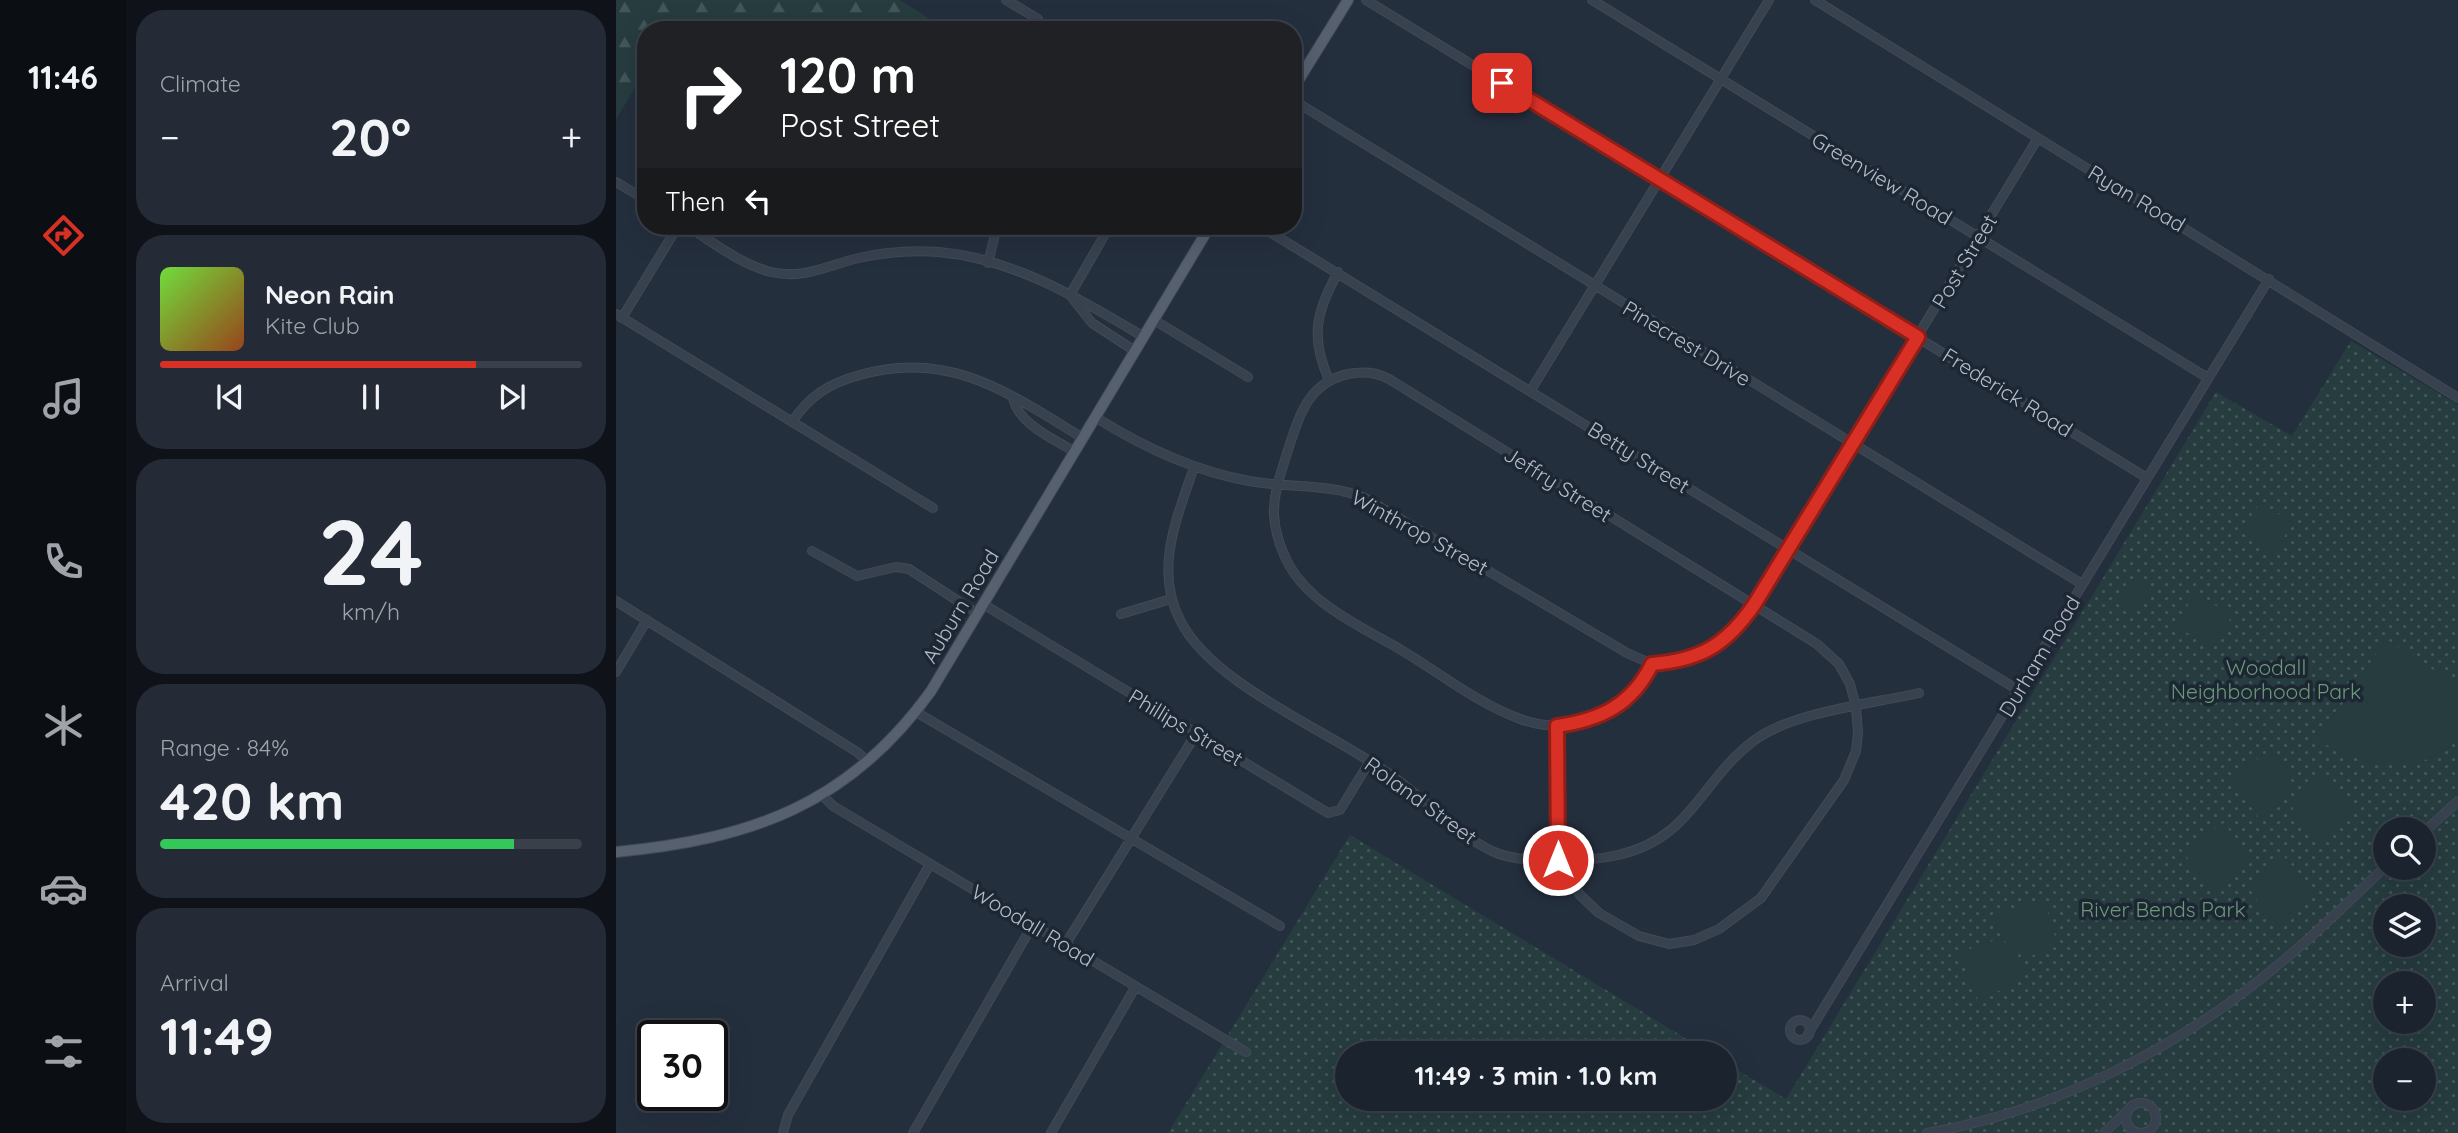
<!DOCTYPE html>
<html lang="en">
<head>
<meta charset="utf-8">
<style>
	body { margin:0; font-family:Quicksand,sans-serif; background:#242b36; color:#f1f3f6; height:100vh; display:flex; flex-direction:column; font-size:26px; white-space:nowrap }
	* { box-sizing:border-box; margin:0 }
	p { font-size:23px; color:#a0a4aa }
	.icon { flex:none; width:38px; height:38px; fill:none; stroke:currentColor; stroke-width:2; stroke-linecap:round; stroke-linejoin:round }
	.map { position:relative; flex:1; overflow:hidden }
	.panel { display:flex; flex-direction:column; gap:10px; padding:10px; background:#0f1319; width:490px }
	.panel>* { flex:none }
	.top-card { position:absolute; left:21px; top:21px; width:665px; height:214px; border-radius:28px; box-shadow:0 7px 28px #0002,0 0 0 2px #39404a; background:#202124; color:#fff; overflow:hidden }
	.controls { position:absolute; left:1757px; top:817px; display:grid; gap:14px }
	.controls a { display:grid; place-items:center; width:63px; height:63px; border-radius:50%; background:#1b232e; box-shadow:0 7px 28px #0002,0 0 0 2px #39404a; font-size:35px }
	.speed { position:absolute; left:21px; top:1020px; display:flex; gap:14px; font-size:35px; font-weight:700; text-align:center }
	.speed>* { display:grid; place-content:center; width:91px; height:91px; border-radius:50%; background:#1b232e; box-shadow:0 7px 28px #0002,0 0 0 2px #39404a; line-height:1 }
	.speed .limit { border:4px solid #111; border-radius:10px; background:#fff; color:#111 }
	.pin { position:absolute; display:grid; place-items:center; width:60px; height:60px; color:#fff; margin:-30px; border-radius:14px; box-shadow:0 4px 10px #0006 }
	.me { position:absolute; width:77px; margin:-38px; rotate:0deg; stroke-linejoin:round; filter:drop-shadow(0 0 5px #0008) }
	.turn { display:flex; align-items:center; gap:24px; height:147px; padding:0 28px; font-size:32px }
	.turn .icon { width:91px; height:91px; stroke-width:2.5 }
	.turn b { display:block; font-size:49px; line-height:60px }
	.then { display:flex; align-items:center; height:66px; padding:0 28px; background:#0003; gap:14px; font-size:26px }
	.big { font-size:52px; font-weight:800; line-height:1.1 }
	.panel .card { flex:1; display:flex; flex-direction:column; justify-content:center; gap:10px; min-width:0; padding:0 24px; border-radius:28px; background:#242b36 }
	.panel .dial { align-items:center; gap:0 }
	.dial b { font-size:91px; line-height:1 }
	.song { display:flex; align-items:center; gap:21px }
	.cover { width:84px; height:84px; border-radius:10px; background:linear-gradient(135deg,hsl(100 70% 55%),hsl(20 70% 35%)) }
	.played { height:7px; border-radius:4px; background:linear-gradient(90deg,#d93025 75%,#39404a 75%) }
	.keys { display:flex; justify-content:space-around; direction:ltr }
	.heat { display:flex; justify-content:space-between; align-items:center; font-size:38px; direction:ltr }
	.charge { height:10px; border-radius:5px; background:linear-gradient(90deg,#34c759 84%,#39404a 0) }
	.trip { position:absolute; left:719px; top:1041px; width:402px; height:70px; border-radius:35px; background:#1b232e; box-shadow:0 7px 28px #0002,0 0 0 2px #39404a; font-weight:800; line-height:70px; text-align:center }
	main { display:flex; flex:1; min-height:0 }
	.tab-bar { display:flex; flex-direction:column; width:126px; justify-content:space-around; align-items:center; background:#0b0e12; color:#a0a4aa }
	.tab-bar .icon { width:49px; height:49px }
	.tab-bar .on { color:#d93025 }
	.tab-bar b { font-size:32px; color:#f1f3f6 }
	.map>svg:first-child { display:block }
</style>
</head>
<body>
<main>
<nav class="tab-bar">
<b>11:46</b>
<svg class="icon on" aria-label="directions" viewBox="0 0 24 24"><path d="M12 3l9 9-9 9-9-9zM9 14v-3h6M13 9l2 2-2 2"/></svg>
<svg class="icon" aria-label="music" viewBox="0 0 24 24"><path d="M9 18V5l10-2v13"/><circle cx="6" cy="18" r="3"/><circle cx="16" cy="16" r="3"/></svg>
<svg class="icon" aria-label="phone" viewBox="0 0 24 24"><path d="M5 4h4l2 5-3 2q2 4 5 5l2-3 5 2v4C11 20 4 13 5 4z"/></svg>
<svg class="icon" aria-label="climate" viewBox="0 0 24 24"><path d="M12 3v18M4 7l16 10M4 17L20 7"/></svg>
<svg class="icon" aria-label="car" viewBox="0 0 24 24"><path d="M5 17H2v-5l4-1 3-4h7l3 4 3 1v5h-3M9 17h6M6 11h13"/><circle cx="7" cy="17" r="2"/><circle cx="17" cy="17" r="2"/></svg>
<svg class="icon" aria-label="filters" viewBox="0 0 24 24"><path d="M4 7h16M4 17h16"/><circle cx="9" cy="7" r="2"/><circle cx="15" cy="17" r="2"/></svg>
</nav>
<section class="panel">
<div class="card"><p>Climate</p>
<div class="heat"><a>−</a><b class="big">20°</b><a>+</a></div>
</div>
<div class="card">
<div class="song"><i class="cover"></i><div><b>Neon Rain</b><p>Kite Club</p></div></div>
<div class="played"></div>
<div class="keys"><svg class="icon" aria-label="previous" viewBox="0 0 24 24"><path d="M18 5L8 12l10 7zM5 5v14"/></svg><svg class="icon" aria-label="pause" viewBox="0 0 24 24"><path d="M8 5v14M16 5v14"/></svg><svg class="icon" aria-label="next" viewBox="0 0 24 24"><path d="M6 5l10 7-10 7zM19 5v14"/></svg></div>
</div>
<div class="card dial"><b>24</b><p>km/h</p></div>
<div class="card"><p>Range · 84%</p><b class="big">420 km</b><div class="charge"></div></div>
<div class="card"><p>Arrival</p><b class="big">11:49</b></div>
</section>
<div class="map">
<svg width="1842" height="1133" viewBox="0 0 1842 1133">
	<defs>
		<pattern id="grass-dots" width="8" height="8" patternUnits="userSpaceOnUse" patternTransform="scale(1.75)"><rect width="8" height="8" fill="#263c3f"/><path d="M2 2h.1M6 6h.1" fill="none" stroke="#435659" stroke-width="1.8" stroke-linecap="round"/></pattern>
		<pattern id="forest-firs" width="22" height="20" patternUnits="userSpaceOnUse" patternTransform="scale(1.75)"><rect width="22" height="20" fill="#263c3f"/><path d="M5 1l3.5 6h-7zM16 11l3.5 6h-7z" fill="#435659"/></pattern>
	</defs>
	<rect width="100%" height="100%" fill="#242f3e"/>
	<path fill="url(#grass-dots)" fill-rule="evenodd" d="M1735,341l107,64v728h-1290l182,-298 360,218 -362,1v45h378v-36l60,36 430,-707 76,44zM1769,830h39v38h-39zM1769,906h39v39h-39zM1769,984h39v38h-39zM1769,1060h39v39h-39z"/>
	<path fill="url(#forest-firs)" d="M0,0h284l47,30h-256l-18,-4 -2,4h-25v40l-30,49z"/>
	<path fill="#263c3f" d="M1644,502l33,21 -19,30 -33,-21z
		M1518,579l15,10 -16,24 -15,-9z
		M1580,593l36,23 -21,32 -36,-23z
		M1770,639l72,47v55c-12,7 -26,18 -39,21 -35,9 -71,-4 -101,-22z
		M1656,749l16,22 5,15 -10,16 -24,17 -28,-43z
		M1702,771l37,37 -35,35 -19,-18 -9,-13 6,-18z
		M1607,823l17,20 6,15 -9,17 -22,19 -32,-42z
		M1664,852l35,39 -38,33 -18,-20 -8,-14 8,-17z
		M1428,899l14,47 -25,9 -18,-1 11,25 -48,21 -19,-46 24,-11 16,-3 11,10 -14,-23 -2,-12z"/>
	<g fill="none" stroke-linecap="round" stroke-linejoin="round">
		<g stroke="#414a57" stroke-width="10">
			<path id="minor" d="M390,0l32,19
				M750,0l781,478
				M976,0l616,378
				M1199,0l643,398
				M677,100l789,484
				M0,182l30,18
				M71,226c26,16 54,39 84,46 32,8 58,-7 88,-14 26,-6 53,-8 80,-6 76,7 141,47 205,85
				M644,226l758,464
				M372,263l9,-37
				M454,295l22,28 43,28
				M454,295l34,-59
				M0,314l317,194
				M6,318l56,-92
				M538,320l94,57
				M713,380c-19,-43 -13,-68 9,-108
				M915,390l238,-390
				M397,398c6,27 41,41 62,54
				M479,417c48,30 98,54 154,64 39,7 79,2 116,17l262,155 25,11
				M176,422c18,-27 38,-39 68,-47 90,-26 150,19 223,63
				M578,467c-17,51 -40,102 -14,153 32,66 155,113 215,158 32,23 61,56 97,73 28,14 96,11 126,4 73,-16 82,-73 134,-113 38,-30 119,-38 167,-49
				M196,551l45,25 39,-9 13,2 69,45
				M0,601l241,151 10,9
				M367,604l345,209 12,-3 30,-49
				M505,614l50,-15
				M0,672l31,-52
				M300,712l364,214
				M941,726l1,134 22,35 19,18 40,23 30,8 25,-4 25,-11 42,-31 83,-118 12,-29 2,-18 -2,-26 -6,-23 -11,-20 -22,-20 -428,-265c-14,-7 -25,-8 -41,-5 -41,9 -49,43 -61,79 -6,20 -14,41 -13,62 1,18 7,35 15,50 23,41 75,63 114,86 38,23 77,54 120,69 51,17 105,-8 129,-56 49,-4 74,-19 102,-59l284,-467
				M206,795l11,11 413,246
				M1808,832l34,-31
				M449,945l131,-211
				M1174 1030a10 10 0 1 1 20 0a10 10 0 1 1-20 0Z
				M1192,1034l461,-755
				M1510 1118a15 15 0 1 1 30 0a15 15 0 1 1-30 0Z
				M167,1133l5,-18 142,-251
				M297,1133l119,-207
				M435,1133l85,-147
				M1311,1133c128,-22 254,-86 352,-169 37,-30 71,-64 106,-97
				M1488,1133l23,-22"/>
		</g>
		<g stroke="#414a57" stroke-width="12">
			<path id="major" d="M677,89l55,-89
				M0,852c135,-13 233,-47 315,-161l279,-465"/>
		</g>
		<use href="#minor" stroke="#38414e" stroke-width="8"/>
		<use href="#major" stroke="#56606e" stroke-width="10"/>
	</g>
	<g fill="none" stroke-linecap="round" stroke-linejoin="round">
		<g stroke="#8d1f18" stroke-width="18">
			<path id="route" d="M886,83l416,254 -164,268c-28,40 -53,55 -102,59 -20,41 -52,56 -95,62l1,134"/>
		</g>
		<use href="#route" stroke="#d93025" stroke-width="12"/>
	</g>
	<g text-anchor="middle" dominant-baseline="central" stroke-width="7" stroke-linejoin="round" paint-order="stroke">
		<g font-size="21" fill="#b4bcc9" stroke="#1d2633">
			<text transform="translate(1266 178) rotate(31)">Greenview Road</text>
			<text transform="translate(1521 198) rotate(31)">Ryan Road</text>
			<text transform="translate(1348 261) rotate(-59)">Post Street</text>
			<text transform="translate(1071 343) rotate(31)">Pinecrest Drive</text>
			<text transform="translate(1392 392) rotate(32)">Frederick Road</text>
			<text transform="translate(1023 457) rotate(32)">Betty Street</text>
			<text transform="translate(942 484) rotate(32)">Jeffry Street</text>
			<text transform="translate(804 532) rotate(29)">Winthrop Street</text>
			<text transform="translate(344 606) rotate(-59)">Auburn Road</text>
			<text transform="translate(1423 656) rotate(-59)">Durham Road</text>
			<text transform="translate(570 727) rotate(31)">Phillips Street</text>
			<text transform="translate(805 800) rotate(36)">Roland Street</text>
			<text transform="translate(417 925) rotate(31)">Woodall Road</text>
		</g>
		<g font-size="21" fill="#6b9a76" stroke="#1d2633">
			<text x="1650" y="667">Woodall<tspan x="1650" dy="24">Neighborhood Park</tspan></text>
			<text x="1547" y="909">River Bends Park</text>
		</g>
	</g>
</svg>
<div class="controls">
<a><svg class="icon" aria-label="search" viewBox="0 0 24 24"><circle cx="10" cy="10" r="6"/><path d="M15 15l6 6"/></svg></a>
<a><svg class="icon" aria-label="layers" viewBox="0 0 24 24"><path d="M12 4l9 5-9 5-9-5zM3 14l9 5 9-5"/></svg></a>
<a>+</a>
<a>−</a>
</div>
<div class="speed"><div class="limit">30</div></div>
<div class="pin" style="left:886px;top:83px;background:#d93025"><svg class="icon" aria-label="arrive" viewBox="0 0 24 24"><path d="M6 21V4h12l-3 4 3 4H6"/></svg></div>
<svg class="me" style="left:942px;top:860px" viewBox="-20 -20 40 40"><circle r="17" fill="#d93025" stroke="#fff" stroke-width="3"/><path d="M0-11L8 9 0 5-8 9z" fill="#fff"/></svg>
<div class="trip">11:49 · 3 min · 1.0 km</div>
<div class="top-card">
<div class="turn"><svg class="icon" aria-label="right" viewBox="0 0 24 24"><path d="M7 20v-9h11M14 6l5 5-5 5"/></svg><div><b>120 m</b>Post Street</div></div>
<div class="then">Then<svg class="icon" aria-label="left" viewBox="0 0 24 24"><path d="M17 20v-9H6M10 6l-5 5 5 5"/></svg></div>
</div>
</div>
</main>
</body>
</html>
